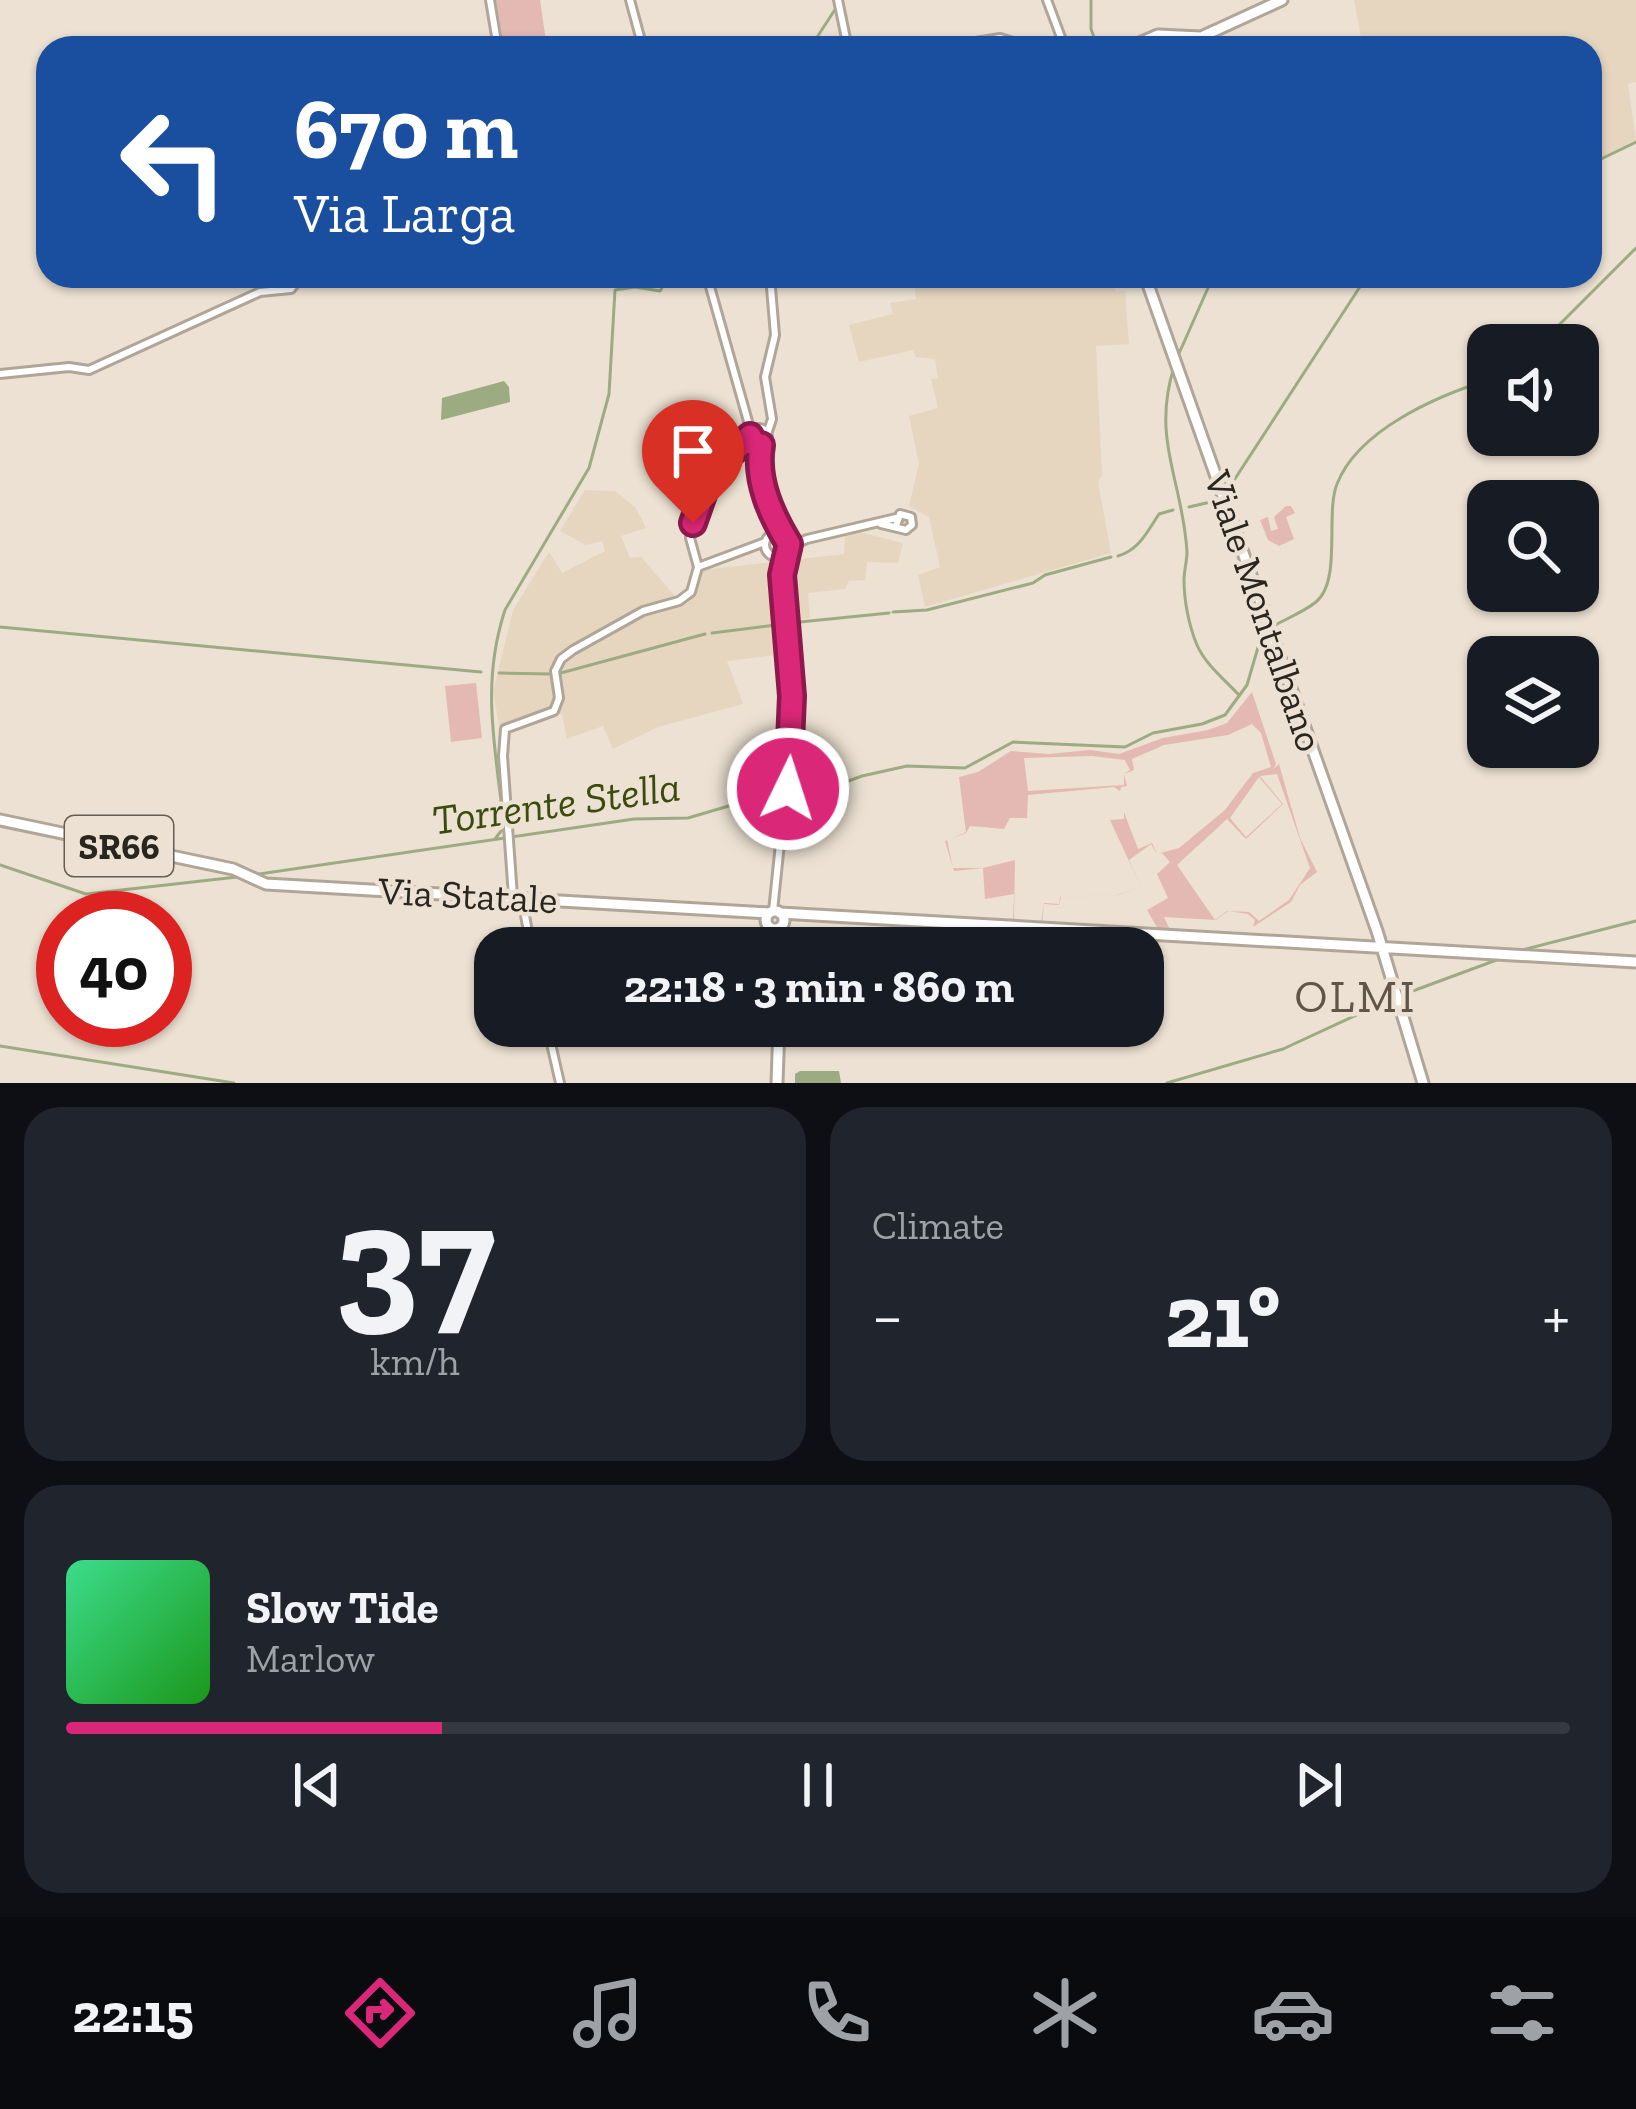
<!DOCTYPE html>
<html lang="en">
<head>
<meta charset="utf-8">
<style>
	body { margin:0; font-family:"Zilla Slab",serif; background:#20242c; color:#f1f3f6; height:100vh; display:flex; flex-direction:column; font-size:45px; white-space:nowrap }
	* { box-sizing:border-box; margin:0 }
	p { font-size:39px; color:#9ea1a6 }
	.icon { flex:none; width:66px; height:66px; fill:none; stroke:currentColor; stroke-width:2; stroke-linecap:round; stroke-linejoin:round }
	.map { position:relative; height:1083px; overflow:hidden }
	.side { display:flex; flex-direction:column; gap:24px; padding:24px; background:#0d0f14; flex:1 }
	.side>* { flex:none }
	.hud { position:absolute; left:36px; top:36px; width:1566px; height:252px; border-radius:36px; box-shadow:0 3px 9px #0004; background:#1a4fa0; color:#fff; overflow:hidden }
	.buttons { position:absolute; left:1467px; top:324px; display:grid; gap:24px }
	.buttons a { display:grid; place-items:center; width:132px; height:132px; border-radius:24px; background:#171b24; box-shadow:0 3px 9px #0004; font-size:60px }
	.speed { position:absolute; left:36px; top:891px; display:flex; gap:24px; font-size:60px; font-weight:700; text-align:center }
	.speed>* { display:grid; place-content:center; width:156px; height:156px; border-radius:50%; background:#171b24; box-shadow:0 3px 9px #0004; line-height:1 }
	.speed .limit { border:18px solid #d22; background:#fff; color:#111 }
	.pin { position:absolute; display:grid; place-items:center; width:102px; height:102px; color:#fff; margin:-123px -51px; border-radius:50% 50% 50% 0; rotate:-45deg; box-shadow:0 0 12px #0007 }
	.pin .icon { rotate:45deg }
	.me { position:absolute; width:132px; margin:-66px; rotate:4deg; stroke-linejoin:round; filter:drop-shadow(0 0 9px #0008) }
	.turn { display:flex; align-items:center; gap:42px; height:252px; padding:0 60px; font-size:54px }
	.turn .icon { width:156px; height:156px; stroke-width:2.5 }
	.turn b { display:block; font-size:84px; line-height:102px }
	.big { font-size:90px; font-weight:700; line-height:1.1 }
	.side .tile { flex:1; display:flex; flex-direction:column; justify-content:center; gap:18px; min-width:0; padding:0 42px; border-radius:36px; background:#20242c }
	.side .dial { align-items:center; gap:0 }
	.dial b { font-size:156px; line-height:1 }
	.song { display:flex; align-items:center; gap:36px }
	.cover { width:144px; height:144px; border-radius:18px; background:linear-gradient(135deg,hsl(150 70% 55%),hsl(120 70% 35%)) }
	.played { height:12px; border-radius:6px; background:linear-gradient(90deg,#db2777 25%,#363941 25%) }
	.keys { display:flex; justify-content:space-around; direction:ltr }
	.heat { display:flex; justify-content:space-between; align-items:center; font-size:66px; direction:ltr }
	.side .tiles { flex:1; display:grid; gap:24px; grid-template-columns:1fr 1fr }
	.tile:last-child { grid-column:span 2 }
	.trip { position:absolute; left:474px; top:927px; width:690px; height:120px; border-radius:36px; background:#171b24; box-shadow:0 3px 9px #0004; font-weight:700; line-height:120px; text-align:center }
	.dock { display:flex; height:192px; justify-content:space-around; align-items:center; background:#090b0e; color:#9ea1a6 }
	.dock .icon { width:84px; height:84px }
	.dock .on { color:#db2777 }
	.dock b { font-size:54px; color:#f1f3f6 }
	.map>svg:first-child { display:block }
</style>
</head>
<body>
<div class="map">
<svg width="1636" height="1083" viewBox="0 0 1636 1083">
	<rect width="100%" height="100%" fill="#ece1d2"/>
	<path fill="#e6d6c0" d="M1354,0h282v82l-8,2 8,56 -34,17v10l-12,4v-123h-227z
		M914,276h163l1,3 34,-3 4,16 9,-1 4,53 -33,2 6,129 -4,7 13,71 -186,54 -7,-32 22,-8 -11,-50 -20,-11 10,-42 -10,-48 29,-8 -7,-29 7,-1 -3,-19 -19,-2 -3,-7 -54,12 -10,-37 44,-11 -3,-11 26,-4z
		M585,490l30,1 21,17 10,20 -25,8 9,22 11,-1 41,47 10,-7 10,-27 142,-16 1,-19 14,-3 44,11 -5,20 -31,-1 -2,18 -16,1 -4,8 -37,4 2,25 -20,3 4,32 -67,8 16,43 -85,23 -45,22 -10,-23 -36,13 -5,-25 -62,16 -7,-38 20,-82 36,-58 13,21 43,-22 -3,-10 -16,4 -26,-14z"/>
	<path fill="#e4b8b3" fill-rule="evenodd" d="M496,0h44l7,48h-43z
		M1286,506h5l4,7 -9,4 8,22 -15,7 -11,-6 -8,-20 8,-3 3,14 7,-2 -4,-12z
		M476,683l6,55 -31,4 -6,-56z
		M1252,692l24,72 -3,5 6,-5 21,74 17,34 -17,13 -9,17 -38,25 2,-7 -7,-6 -20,-3 -12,9 -52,-3 6,13 -12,-1 -11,-19 21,-12 -11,-24 13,-12 -8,-9 -5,1 -6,-10 -22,16 12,27 -24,8 -56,2 -2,8 -15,-1 -2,19 -29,-1 1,-28 -29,5 -2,-31 -29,3 -9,-30 21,-9 -7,-55 19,-5 33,-21 38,3 41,-4 29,4 44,-16 45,-8 19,-7zM1252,724l9,9 10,34 -18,6 -28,37 -46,38 -22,6 -5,-11 -14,6 -14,-37v7l-14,1 31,67 -25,8 -56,2 -1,7 -15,-1 -3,19 -27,-1 1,-61 -32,8h-30l-6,-28 19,-7 4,-7 34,3 6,-11h17l1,-23 86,-8 6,4 1,-4 6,-1 -3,-12 10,-4 -2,-11 32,-14 64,-10zM1092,756l33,4 5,10 -6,4v11l-96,6 -4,-33zM1277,774l33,94 -21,32 -30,21 -10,-9 -22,-1 -12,9 -38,-55 50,-46 19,20 37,-35 -23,-28zM1259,777l23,27 -36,33 -16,-19z"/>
	<path fill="#9dab83" d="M504,381l5,6 1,15 -69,18 1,-22z
		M800,1071h39l2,12h-46v-9z"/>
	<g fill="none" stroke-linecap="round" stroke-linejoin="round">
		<path stroke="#9dab83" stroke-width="3" d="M1091,0v29l7,19
			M810,48l26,-40
			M1601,159l35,-17
			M1539,345l97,-97
			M1177,358l31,-70v-12
			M1174,367c-23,73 9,114 13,185 0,9 -3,19 -3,28 0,21 5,46 13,65 8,19 28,35 42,50
			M1227,491l140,-215
			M1189,507l30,-7
			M1118,556c21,-6 29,-24 41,-42l14,-4
			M893,612l34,-2 106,-27 12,-8 66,-18
			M790,623l99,-10
			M1275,625c13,-7 30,-14 41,-23 26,-21 9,-88 21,-118 21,-54 100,-88 151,-104
			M0,627l481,45
			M712,633l71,-9
			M499,673l53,1
			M557,674l148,-40
			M495,839l9,-12c-8,-78 -24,-141 1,-217l84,-142 20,-74 6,-104 20,-3 25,4 9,-15
			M0,865l86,29 151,-17
			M253,875l381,-56 54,-1 61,-18 56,-3 57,-21 45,-10 58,2 48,-26 112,5 28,-14 49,-9 23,-9 22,-30 12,-41 9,-13
			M1522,950l114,-29
			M0,1046l234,37
			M1167,1083l116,-34 108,-50 111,-41"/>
		<g stroke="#b0a597" stroke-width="12">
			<path id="minor" d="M490,0l8,48
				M630,0l13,48
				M838,0l10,48
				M1047,0l18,48
				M939,48l61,-10 35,10
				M707,276l44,156
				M0,374l69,-7 20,3 171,-78 31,-3 10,-13
				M750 437a9 9 0 1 1 18 0a9 9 0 1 1-18 0Z
				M767,434l5,-15 -7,-42 10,-42 -5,-59
				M754,444l17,72 9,17
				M881,524l25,6 6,-5 -1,-8 -11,-3 -4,12
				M765 545a12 12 0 1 1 24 0a12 12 0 1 1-24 0Z
				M788,547l19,-8 89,-21
				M698,567l67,-25
				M513,897l-10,-141 2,-27 49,-18 5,-13 -4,-27 6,-12 12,-9 70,-39 36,-10 12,-9 7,-25 -8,-29 15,-53 7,-15 38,-34
				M522,899l9,49
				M773,911l19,-183 -4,-102 -6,-51 3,-21
				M547,1026l13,57"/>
		</g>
		<g stroke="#b0a597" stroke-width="15">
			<path id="major" d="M1128,48l30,-13 43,2 81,-37
				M1145,276l232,655 46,152
				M0,820l233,49 33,15 503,29
				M766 920a9 9 0 1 1 18 0a9 9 0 1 1-18 0Z
				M780,913l856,49
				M771,928l4,20
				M777,1083l2,-57"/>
		</g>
		<use href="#minor" stroke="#fff" stroke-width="6"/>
		<use href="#major" stroke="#fff" stroke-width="9"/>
	</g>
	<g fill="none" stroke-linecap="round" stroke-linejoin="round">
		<g stroke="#8e194d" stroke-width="30">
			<path id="route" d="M693,523l18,-51 39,-36 4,8 7,1c-6,36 11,71 28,99l-7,31 10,121 -4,93"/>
		</g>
		<use href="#route" stroke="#db2777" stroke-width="21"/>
	</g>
	<g text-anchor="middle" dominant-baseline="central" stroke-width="9" stroke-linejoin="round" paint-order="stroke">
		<rect fill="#ece1d2" stroke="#645d55" stroke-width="3" x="65" y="816" width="108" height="60" rx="9"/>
		<g font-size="36" font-weight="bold" fill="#29251f">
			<text x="119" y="846">SR66</text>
		</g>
		<g font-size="39" fill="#29251f" stroke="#ece1d2">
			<text transform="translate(1264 611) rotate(71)">Viale Montalbano</text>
			<text transform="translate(468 895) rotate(3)">Via Statale</text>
		</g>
		<g font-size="42" font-style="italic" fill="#3a4c0d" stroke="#ece1d2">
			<text transform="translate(556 803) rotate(-8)">Torrente Stella</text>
		</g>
		<g font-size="45" letter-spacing="3" fill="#5f5549" stroke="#ece1d2">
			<text x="1356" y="997">OLMI</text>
		</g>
	</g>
</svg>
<div class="buttons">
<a><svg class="icon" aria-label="sound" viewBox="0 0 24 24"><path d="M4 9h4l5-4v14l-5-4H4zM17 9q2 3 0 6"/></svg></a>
<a><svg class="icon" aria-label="search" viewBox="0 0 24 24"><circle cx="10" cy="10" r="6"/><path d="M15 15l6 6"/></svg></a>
<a><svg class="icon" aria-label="layers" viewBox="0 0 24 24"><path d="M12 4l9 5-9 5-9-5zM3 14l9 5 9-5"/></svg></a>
</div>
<div class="speed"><div class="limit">40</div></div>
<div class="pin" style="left:693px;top:523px;background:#d93025"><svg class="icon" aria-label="arrive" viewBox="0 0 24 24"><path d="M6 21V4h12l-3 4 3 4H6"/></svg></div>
<svg class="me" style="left:788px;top:789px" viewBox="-20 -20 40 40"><circle r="17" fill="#db2777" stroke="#fff" stroke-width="3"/><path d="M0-11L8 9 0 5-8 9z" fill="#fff"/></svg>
<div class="trip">22:18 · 3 min · 860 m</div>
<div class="hud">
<div class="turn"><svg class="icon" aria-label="left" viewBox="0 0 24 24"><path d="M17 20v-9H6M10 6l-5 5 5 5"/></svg><div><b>670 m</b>Via Larga</div></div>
</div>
</div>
<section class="side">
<div class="tiles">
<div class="tile dial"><b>37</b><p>km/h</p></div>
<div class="tile"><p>Climate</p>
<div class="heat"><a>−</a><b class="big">21°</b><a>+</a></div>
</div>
<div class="tile">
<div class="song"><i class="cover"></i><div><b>Slow Tide</b><p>Marlow</p></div></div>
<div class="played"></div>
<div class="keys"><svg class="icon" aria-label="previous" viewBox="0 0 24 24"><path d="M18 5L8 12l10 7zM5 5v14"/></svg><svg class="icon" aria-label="pause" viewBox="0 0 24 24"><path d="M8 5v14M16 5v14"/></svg><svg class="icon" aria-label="next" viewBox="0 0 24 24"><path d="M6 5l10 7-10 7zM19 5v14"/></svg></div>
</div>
</div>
</section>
<nav class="dock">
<b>22:15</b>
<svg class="icon on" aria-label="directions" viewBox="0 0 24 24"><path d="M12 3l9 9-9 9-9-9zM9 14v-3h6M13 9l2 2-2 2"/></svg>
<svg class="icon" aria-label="music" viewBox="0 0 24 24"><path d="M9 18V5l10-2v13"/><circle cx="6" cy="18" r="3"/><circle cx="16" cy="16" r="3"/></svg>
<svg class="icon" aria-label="phone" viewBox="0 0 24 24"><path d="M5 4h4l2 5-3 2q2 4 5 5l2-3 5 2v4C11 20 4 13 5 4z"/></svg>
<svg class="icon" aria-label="climate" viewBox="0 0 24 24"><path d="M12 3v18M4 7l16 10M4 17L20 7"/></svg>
<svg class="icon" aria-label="car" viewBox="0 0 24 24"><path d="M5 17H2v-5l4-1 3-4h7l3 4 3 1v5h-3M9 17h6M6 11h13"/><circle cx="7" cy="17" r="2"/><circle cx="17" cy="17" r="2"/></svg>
<svg class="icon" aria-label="filters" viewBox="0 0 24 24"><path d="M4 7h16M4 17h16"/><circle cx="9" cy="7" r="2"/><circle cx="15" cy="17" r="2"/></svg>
</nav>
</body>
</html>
